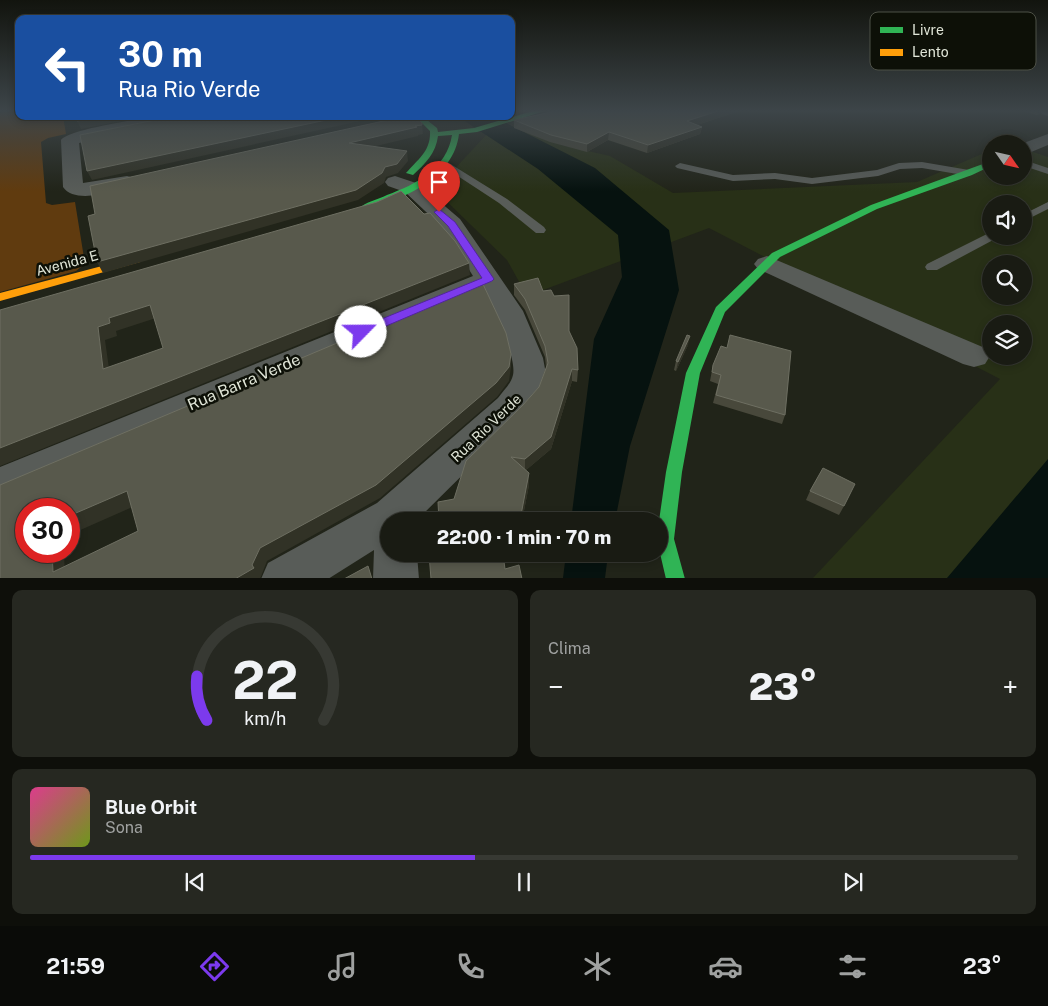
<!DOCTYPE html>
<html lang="pt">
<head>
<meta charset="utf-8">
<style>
	body { margin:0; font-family:"Public Sans",sans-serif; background:#262821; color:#f1f3f6; height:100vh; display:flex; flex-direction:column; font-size:19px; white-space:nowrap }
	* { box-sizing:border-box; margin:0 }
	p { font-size:16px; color:#9fa1a0 }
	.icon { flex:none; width:28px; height:28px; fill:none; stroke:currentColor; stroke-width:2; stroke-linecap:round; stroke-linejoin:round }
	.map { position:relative; height:578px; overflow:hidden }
	.side { display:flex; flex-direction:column; gap:12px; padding:12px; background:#0e0f0a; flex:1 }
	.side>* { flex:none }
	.hud { position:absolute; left:15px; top:15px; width:500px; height:105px; border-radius:10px; box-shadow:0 2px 8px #0003,0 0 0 1px #373933; background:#1a4fa0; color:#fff; overflow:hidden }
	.needle { width:32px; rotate:124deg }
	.buttons { position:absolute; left:982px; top:135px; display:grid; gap:10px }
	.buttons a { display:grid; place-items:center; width:50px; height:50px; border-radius:50%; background:#191b13; box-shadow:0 2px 8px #0003,0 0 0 1px #373933; font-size:25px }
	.speed { position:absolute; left:15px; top:498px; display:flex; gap:10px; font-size:25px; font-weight:700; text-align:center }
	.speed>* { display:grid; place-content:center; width:65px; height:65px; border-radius:50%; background:#191b13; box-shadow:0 2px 8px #0003,0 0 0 1px #373933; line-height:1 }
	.speed .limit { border:8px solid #d22; background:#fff; color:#111 }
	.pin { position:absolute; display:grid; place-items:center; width:42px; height:42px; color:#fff; margin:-51px -21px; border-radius:50% 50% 50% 0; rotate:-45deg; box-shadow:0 0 5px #0007 }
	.pin .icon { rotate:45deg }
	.me { position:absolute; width:55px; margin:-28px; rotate:67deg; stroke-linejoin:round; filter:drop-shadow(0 0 4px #0008) }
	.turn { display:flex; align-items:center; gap:18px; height:105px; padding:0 20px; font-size:22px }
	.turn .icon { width:65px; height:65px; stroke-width:2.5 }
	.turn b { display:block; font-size:35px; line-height:42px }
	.big { font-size:38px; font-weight:800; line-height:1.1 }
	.side .card { flex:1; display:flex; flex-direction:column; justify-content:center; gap:8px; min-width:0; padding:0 18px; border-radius:10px; background:#262821 }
	.side .dial { align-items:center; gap:0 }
	.dial svg { height:130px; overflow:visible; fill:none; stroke:#373933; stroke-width:7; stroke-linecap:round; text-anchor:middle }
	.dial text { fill:#f1f3f6; stroke:none }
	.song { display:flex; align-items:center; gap:15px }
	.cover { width:60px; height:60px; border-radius:8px; background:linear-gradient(135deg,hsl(330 70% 55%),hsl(80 70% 35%)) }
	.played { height:5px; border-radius:2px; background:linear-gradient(90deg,#7c3aed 45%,#373933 45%) }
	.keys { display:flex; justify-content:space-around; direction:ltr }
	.heat { display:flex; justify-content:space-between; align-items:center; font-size:28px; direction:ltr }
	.side .tiles { flex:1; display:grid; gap:12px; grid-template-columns:1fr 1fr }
	.card:last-child { grid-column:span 2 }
	.trip { position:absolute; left:380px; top:512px; width:288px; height:50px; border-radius:25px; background:#191b13; box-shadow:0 2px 8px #0003,0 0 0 1px #373933; font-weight:800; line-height:50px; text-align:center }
	.tab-bar { display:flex; height:80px; justify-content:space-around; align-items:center; background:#0a0b08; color:#9fa1a0 }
	.tab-bar .icon { width:35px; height:35px }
	.tab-bar .active { color:#7c3aed }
	.tab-bar b { font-size:22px; color:#f1f3f6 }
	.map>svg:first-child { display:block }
</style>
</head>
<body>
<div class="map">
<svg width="1048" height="579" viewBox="0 0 1048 579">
	<rect width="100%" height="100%" fill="#212419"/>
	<path fill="#283017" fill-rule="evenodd" d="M520,124l41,21 49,11 63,37 244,-11 74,-32v26h33v-27l24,8v421h-235l187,-199 -291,-151 -182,68 -20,-36 -72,-70 53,-57zM991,204h33v32h-33zM991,264h33v32h-33zM991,324h33v32h-33z"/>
	<path fill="#603b0f" d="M19,110v6h44l3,18 -18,4 -7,4 5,61 6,2 23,-3 10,62 -9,7 -76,21v-179z"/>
	<path fill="#06120f" d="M457,116h35l103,52 74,62 10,60 -49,156 -15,75h-44l23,-182 28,-62 -4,-42 -80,-66z
		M1048,459v119h-101z
		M566,554h42l-3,24h-42z"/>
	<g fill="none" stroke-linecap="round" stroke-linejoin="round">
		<path fill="#585c58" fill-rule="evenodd" d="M444,160l63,39 37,28 2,3 -2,3h-8l-37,-30 -58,-38 -2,-2z
			M1024,160l24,8v6l-24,-8z
			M922,162l47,8 5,3 -5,3 -47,-8 -22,1 -22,7 -66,8 -37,-5 -42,2 -56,-13 -2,-2 5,-3 53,12 42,-2 37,5 65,-8 22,-7z
			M1048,202v7l-24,12v-7z
			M991,232v4h6l-2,3 -58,31h-10l-2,-3 2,-3z"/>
		<path fill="#585c58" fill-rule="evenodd" d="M1039,110h9v6l-6,-2z
			M158,116h35l-2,3 -6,2 -106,22 4,40 44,-7 7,2 3,4 -3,4c-19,5 -59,19 -71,1l-2,-47c8,-11 80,-21 97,-24z
			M1048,134v11l-24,10v-11h-3z
			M395,176l24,8 41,35 63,92 20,47 3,16 -9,24 -15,18 -106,105h-27v33h28l2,25h-46l1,-29 -46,29h-67l7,-16 109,-60 121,-105c5,-7 13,-14 15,-23 4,-18 -20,-67 -30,-83l-483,210v-35l473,-191 -30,-48 -38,-36 -17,-6 -3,-4 3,-4z
			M767,256l218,92 5,8 -5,8 -11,3 -11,-3 -205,-95 -4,-5 4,-5z"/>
		<path fill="#30b455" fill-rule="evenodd" d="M536,110h12l-71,22 -18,2c-5,43 -54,65 -92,75l-5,-3c7,-5 17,-7 25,-11 30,-11 60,-27 65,-60l-14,1c-2,17 -13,28 -25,39l-7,-2c12,-14 25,-22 24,-42l-15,-15h7l15,12 1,4 36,-4z
			M991,161v5l-19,9 -95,34 -97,48 -55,55 -25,61 -18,99 -8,67 11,40h-19l-7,-30v-28l7,-49 20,-99 30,-66 56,-54 99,-48z"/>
		<path fill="#ff9f0a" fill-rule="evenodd" d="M136,257l4,1 1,2 -1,2 -140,39v-8z"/>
	</g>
	<path fill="#48483b" d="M550,110h192l-45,15 5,2 -2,7 -53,19 -39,-13 -21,12 -37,-10 -36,-14v-8l36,-8z
		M1020,110h22l-2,4 -3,1z
		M514,284l29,7 26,40 9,39 -1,12 -5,-1 -21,68 -25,21 3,15 -7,36h-83l84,-116 16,-18 7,-20 -1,-10 -20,-47 -11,-15z
		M688,345l-12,26 -2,-1 2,-9z
		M713,365l72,50 -3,9 -69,-21 5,-19 -8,-3z
		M810,491l34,15 -5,9 -33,-15z"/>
	<path fill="#313226" d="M721,110h21l-57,19 2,-8z
		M1039,110h3l-2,4 -3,1z
		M103,116h44l-66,13 -4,-8z
		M345,116h38l-291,64 -5,-9z
		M422,123l1,11 -5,1v1l-67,16 -2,-9 66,-17z
		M702,127l-2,7 -53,19 1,-8z
		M609,132l-1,8 -21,12v-8z
		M407,151l1,10 -10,12 -12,4 -2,6 -26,17 -255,73 -6,-11z
		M469,263l1,12 -470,191v-18z
		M150,305l6,13 -40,13 1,5 -12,4 6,43 -8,-14 -5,-42 11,-9z
		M690,336l-2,9 -12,26 2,-9z
		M511,354v13l-2,14 -12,16 -117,101 -113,63 -7,18h-25l17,-14 8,-17z
		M572,369v12l-21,68 -26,22v-12z
		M529,473v12l-7,36h-1v-6z
		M127,491l10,14 -68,30v-19z
		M52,551h12l1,28 -12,-7z"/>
	<path fill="#58594c" stroke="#6e6f62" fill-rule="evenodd" d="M556,110h165l-34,11 15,6 -54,18 -39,-13 -22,12 -36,-9 -37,-15 42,-9z
		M75,116h28l-26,5z
		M175,116h170l-258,55 -7,-36z
		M406,116h9l7,7v2l-7,1 2,1 -68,16 58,8 -10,13 -12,3 -3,6 -26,17 -259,72 -9,-46 7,-2 -5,-28z
		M401,191l23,23 6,-1 25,28 14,22 -469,185v-138l377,-108zM150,305l13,43 -60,21 -5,-42 12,-4 -1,-5z
		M538,278l5,13 8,-1 3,6 15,-1v36l8,17 1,22 -6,-1 -21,68 -26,22 -14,-2 18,16 -8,42 -24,4v2h-58l-1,-19 16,-3 12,-38 57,-56 16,-18 9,-24 -3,-17 -20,-47 -11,-15z
		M482,282l24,51 5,21 -2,13 -13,16 -120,102 -116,63 -8,17 2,3 -19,11h-235v-94zM127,491l11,40 -85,41 -1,-21h-26v-42h43v7z
		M687,335l3,1 -12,26 -2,-1z
		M730,335l61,16 -6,64 -69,-20 5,-20 -9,-3 1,-7 8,-19 6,2z
		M823,468l32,16 -11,22 -34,-15z
		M429,554h74l2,15 14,-4 3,14h-91z
		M368,566l4,13h-28z"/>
	<linearGradient id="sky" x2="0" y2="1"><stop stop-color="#12140e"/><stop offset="0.58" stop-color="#3d4549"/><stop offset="1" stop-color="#3d4549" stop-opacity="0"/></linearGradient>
	<rect width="1048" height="191" fill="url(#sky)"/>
	<path fill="#7c3aed" stroke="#51269a" d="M439,209l16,13 39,57 -2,2 -127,54h-8l-2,-3 2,-3 125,-51 -34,-52 -14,-14z"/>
	<g text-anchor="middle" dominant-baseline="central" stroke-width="5" stroke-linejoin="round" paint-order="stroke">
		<g font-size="14" fill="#e1e6d8" stroke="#0d1007">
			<text transform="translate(67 263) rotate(-15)">Avenida E</text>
			<text transform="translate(486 428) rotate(-44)">Rua Rio Verde</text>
		</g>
		<g font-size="16" fill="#e1e6d8" stroke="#0d1007">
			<text transform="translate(244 382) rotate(-23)">Rua Barra Verde</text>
		</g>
	</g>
	<rect x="870" y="12" width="166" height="58" rx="8" fill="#0d1007" stroke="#4d5046" stroke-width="1"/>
	<rect x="880" y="27" width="23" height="6" fill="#30b455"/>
	<rect x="880" y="49" width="23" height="7" fill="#ff9f0a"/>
	<g font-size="14" fill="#e1e6d8">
		<text x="912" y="35">Livre</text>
		<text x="912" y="57">Lento</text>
	</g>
</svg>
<div class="buttons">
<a><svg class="needle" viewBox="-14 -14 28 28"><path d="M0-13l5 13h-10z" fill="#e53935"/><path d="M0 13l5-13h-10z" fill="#9fa1a0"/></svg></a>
<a><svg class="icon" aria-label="sound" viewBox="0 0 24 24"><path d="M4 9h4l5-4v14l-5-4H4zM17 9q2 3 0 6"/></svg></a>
<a><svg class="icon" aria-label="search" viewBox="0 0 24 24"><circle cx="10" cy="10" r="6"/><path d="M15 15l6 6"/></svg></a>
<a><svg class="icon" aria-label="layers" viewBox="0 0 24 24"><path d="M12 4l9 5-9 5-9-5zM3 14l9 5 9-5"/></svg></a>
</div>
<div class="speed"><div class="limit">30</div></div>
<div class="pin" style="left:439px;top:212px;background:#d93025"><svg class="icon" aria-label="arrive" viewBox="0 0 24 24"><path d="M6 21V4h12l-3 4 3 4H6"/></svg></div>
<svg class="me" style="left:361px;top:332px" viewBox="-20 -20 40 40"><circle r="19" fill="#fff"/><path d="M0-13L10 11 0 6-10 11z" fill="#7c3aed"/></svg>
<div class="trip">22:00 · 1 min · 70 m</div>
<div class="hud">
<div class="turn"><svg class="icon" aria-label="left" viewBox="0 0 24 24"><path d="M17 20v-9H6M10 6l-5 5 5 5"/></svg><div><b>30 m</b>Rua Rio Verde</div></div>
</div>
</div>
<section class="side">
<div class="tiles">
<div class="card dial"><svg viewBox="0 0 100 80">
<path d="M14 69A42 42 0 1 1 86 69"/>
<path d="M14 69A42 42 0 0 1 8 42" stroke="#7c3aed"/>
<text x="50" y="56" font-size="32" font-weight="700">22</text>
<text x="50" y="72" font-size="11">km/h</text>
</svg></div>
<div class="card"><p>Clima</p>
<div class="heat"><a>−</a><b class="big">23°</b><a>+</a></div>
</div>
<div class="card">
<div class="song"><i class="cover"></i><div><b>Blue Orbit</b><p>Sona</p></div></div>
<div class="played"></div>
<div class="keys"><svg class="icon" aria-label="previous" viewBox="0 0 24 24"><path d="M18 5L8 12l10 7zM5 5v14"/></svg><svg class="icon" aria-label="pause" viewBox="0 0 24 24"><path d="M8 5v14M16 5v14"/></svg><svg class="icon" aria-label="next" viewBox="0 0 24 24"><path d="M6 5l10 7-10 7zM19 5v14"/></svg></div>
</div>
</div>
</section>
<nav class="tab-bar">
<b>21:59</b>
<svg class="icon active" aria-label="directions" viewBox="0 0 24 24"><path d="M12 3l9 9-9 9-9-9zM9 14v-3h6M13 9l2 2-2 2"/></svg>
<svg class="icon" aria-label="music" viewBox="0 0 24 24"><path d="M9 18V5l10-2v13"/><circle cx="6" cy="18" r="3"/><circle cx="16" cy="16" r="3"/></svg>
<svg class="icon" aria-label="phone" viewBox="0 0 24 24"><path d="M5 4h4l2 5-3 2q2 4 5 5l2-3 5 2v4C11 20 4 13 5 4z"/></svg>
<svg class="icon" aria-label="climate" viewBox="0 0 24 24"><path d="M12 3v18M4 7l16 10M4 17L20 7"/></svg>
<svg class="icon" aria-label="car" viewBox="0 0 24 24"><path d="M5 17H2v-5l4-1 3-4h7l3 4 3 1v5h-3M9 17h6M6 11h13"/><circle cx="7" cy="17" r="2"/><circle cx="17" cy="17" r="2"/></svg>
<svg class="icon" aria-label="filters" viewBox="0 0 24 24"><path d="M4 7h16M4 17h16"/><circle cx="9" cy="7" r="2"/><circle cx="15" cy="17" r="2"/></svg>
<b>23°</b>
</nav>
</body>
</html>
